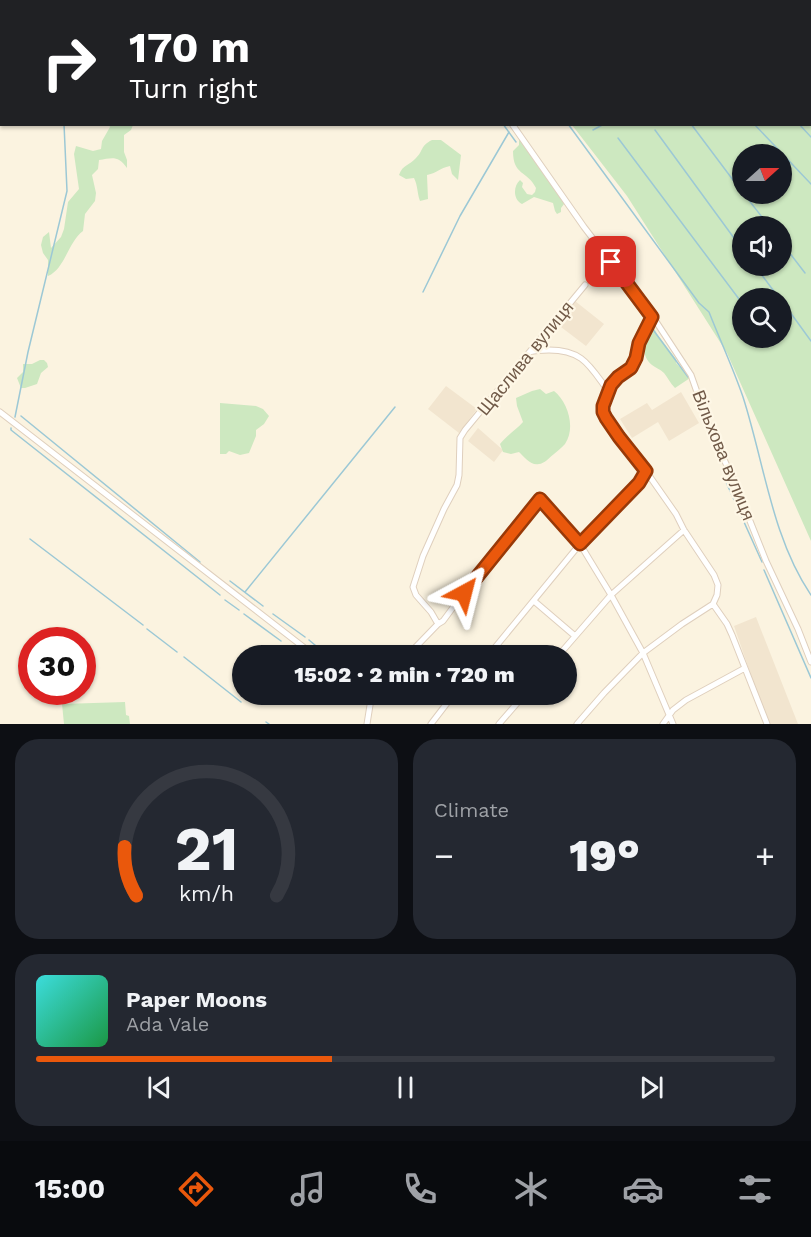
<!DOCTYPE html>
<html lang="en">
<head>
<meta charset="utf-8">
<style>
	body { margin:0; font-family:"Work Sans",sans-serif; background:#242831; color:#f1f3f6; height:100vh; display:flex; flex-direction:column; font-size:22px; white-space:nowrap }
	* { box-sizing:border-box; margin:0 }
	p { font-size:20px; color:#9ea1a6 }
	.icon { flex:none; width:33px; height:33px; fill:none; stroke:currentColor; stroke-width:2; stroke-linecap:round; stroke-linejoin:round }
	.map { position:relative; height:724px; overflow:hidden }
	.panel { display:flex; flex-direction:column; gap:15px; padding:15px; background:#0d0f14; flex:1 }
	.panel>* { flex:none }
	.top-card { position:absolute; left:0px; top:0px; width:812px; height:126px; box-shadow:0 2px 4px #0004; background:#202124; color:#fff; overflow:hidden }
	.needle { width:39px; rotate:69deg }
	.fabs { position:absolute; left:732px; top:144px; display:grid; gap:12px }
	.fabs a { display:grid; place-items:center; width:60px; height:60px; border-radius:50%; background:#171b24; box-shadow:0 2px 4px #0004; font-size:30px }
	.speed { position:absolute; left:18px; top:627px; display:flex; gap:12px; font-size:30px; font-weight:700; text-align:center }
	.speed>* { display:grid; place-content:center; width:78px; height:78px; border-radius:50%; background:#171b24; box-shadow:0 2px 4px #0004; line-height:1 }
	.speed .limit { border:9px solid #d22; background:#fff; color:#111 }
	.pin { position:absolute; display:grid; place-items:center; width:51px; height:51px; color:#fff; margin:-26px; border-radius:12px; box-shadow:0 3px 9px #0006 }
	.me { position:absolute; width:66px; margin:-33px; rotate:38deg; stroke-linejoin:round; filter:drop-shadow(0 0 4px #0008) }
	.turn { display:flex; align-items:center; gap:21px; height:126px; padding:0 30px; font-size:27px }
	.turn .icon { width:78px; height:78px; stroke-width:2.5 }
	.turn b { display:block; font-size:42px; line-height:51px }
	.big { font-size:45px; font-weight:800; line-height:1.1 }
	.panel .widget { flex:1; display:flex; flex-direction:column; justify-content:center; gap:9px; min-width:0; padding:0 21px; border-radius:24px; background:#242831 }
	.panel .dial { align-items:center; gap:0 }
	.dial svg { height:156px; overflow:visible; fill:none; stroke:#363941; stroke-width:7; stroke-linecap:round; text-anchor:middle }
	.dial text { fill:#f1f3f6; stroke:none }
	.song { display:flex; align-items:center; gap:18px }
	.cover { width:72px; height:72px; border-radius:9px; background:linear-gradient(135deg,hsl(180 70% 55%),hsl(140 70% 35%)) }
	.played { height:6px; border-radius:3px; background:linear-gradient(90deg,#ea580c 40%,#363941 40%) }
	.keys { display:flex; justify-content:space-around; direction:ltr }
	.heat { display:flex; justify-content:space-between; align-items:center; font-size:33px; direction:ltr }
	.panel .tiles { flex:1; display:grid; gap:15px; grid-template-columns:1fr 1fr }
	.widget:last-child { grid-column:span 2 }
	.trip { position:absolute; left:232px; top:645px; width:345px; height:60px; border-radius:30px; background:#171b24; box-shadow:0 2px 4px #0004; font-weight:800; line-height:60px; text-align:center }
	.tabs { display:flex; height:96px; justify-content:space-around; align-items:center; background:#090b0e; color:#9ea1a6 }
	.tabs .icon { width:42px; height:42px }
	.tabs .active { color:#ea580c }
	.tabs b { font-size:27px; color:#f1f3f6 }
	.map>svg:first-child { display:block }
</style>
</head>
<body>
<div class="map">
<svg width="811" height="724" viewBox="0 0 811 724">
	<rect width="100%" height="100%" fill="#fbf3e0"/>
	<path fill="#f2e5cf" d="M575,301l29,23 -18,22 -29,-22z
		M446,386l31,23 -18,24 -31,-24z
		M681,392l18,31 -30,18 -11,-19 -26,16 -12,-19 27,-16 5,7z
		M478,428l25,22 -9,12 -26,-21z
		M756,617l42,107h-30l-34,-98z"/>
	<path fill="#cde8c0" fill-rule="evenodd" d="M395,0h416v541l-84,-188 -100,-157 -55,-71 238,-1v-122h-399zM742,154h40v40h-40zM742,226h40v40h-40zM742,298h40v40h-40z
		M109,125h24l-2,5 -7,5v17l3,8v8c-9,-13 -15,-10 -28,-8l-1,9 -6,6 4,18 -1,8 -10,13 -2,17c-15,11 -18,38 -35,45v-16l-5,-7 -2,-8 2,-8 6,-5 2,16 10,-11 3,-8 4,-27 11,-13 -5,-35 2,-8 17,5 8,-2 1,-8 8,-14z
		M519,138l8,9 8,15 3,3 25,35 1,4 -3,4v4l-4,2 -2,-3 -2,-8 -19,-6 -12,7c-9,-4 -9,-18 -2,-24l3,3 -1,4 5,7 5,1 3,-3 1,-4c-9,-18 -23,-12 -23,-37l6,-6z
		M432,140h9l20,15 -3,25 -6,-6 -2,-8c-11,2 -12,7 -23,9l1,24 -8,2c-3,-8 -2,-15 -6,-23l-8,1 -7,-4c4,-11 10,-9 17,-17 8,-8 4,-12 16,-18z
		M651,326h2l4,8 19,25v4l14,15 -15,10c-5,-5 -7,-10 -11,-15 -4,-4 -8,-5 -12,-8 -12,-9 -9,-28 -1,-39z
		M40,360h4l3,3 1,4 -7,6 -4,11 -12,4h-4l-4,-10 6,-6v-8h9z
		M540,389l6,5 8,-3c14,11 22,37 11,53 -3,3 -7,7 -11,10 -4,3 -10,10 -15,10 -8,2 -15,-7 -20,-12l-8,2 -8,-2 -3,-8c7,-9 16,-14 23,-22l-6,-16 -1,-8 16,-7z
		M220,403l36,3 7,3 6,7 -5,8 -8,6v6l-7,17 -9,2 -11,-4 -3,3h-6z
		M125,702l1,13 3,1 1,8h-66l-2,-20z"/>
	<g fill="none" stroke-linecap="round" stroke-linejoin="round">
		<path stroke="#9cc8d5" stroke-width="1.5" d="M58,0v2
			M453,0l4,2
			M621,0l1,2
			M640,0l1,2
			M679,0l2,2
			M720,0l1,2
			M810,40l1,1
			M810,92l1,1
			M503,124l13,18
			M568,124l131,179 10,9c11,28 24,56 34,85 21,65 29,141 68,198
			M691,124l51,68
			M754,124l57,60
			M799,124l12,13
			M593,130l11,-6
			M655,130l87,119
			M618,138l124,165
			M744,194l25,32
			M782,243l23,30
			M755,266l24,32
			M612,273l35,48
			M423,292l37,-76 49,-84
			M782,301l29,40
			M651,327l37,50
			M21,416l179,146
			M15,417l13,-65 39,-161 -3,-67
			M11,428v2l209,165
			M726,482l36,80
			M30,539l113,86
			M764,570l47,108
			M230,581l33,25
			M245,592l150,-185
			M225,600l14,10
			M244,614l37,27
			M273,614l32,23
			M147,629l30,23
			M309,640l19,16
			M184,657l57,45
			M266,722l3,2"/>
		<g stroke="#dfcfbd" stroke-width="7">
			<path id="minor" d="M771,2l5,-2
				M512,124l72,103 69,90 38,58 19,54 24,52 32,80 32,68 13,33
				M530,352c6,-2 12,-2 19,-2 35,0 41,17 60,42
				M0,412l315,244
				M534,601l41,35
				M713,604l14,20 5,11 35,89
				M438,624l-7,-12 -15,-17 -3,-8 10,-31 21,-47 13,-24 2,-10 1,-37 5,-8 120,-145
				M407,656l31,-32 5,-3 31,-42 66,-80 40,45 31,51 32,58 30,71
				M488,656l92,-112 59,-61 7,-12
				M558,656l53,-61 73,-65
				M367,724l4,-25 4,-5
				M431,724l23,-30
				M499,724l26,-30
				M577,724l27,-31 39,-40 39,-29 31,-20 4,-9 1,-10 -4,-10 -30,-45 -8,-16 -35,-50 -22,-27 -16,-25v-6l8,-21 7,-8 13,-9 5,-10 3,-15 14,-26
				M663,724l10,-14 13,-10 59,-32"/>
		</g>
		<use href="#minor" stroke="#fff" stroke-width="5"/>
	</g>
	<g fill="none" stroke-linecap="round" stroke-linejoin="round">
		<g stroke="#983908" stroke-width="15">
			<path id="route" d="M464,593l76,-94 40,45 59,-61 7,-12 -27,-34 -13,-19 -3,-6v-6l8,-21 7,-8 13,-9 5,-10 3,-15 13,-26 -41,-55"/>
		</g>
		<use href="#route" stroke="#ea580c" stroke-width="10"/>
	</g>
	<g text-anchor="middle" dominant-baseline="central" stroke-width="4.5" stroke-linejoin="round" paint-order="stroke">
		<g font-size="18" fill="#715a48" stroke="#fef7e6">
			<text transform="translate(525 358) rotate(-51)">Щаслива вулиця</text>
			<text transform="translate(724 455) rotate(68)">Вільхова вулиця</text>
		</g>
	</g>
</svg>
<div class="fabs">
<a><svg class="needle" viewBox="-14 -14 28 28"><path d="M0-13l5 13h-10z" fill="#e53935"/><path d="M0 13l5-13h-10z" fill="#9ea1a6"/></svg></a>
<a><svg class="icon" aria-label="sound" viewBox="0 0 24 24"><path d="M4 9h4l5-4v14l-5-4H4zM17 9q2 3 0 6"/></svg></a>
<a><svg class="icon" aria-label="search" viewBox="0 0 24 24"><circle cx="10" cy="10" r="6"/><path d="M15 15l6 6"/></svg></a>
</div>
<div class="speed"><div class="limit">30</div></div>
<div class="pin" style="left:611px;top:262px;background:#d93025"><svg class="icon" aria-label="arrive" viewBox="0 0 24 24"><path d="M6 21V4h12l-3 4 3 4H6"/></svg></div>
<svg class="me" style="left:464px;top:593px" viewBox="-20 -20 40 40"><path d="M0-17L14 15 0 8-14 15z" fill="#ea580c" stroke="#fff" stroke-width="4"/></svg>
<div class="trip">15:02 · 2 min · 720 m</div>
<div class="top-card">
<div class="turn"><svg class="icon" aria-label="right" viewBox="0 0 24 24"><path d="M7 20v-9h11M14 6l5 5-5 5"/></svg><div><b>170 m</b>Turn right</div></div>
</div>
</div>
<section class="panel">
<div class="tiles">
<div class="widget dial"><svg viewBox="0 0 100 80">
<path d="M14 69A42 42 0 1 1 86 69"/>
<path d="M14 69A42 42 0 0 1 8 44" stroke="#ea580c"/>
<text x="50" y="56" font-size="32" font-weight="700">21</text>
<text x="50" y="72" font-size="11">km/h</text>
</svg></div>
<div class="widget"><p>Climate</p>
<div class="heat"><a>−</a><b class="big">19°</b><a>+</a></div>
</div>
<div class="widget">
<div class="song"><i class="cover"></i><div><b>Paper Moons</b><p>Ada Vale</p></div></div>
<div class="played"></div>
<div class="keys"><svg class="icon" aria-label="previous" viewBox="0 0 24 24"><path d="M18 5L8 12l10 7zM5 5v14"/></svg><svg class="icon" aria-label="pause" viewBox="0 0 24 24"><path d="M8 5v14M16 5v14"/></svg><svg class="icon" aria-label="next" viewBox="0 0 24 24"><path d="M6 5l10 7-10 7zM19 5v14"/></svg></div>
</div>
</div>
</section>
<nav class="tabs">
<b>15:00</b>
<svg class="icon active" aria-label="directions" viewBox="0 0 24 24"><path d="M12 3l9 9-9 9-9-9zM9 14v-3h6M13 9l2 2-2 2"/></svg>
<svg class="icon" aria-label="music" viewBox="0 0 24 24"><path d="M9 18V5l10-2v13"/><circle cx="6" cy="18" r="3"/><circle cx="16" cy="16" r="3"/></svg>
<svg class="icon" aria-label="phone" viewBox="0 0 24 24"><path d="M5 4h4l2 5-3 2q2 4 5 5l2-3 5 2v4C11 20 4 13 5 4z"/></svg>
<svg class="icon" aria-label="climate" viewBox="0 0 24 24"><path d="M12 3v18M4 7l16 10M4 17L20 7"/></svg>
<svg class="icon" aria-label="car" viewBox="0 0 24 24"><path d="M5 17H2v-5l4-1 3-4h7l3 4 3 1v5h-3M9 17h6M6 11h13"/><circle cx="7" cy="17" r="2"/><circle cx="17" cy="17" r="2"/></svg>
<svg class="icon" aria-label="filters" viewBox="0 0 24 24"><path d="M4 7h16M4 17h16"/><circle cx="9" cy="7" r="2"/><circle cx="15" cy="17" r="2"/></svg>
</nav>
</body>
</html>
